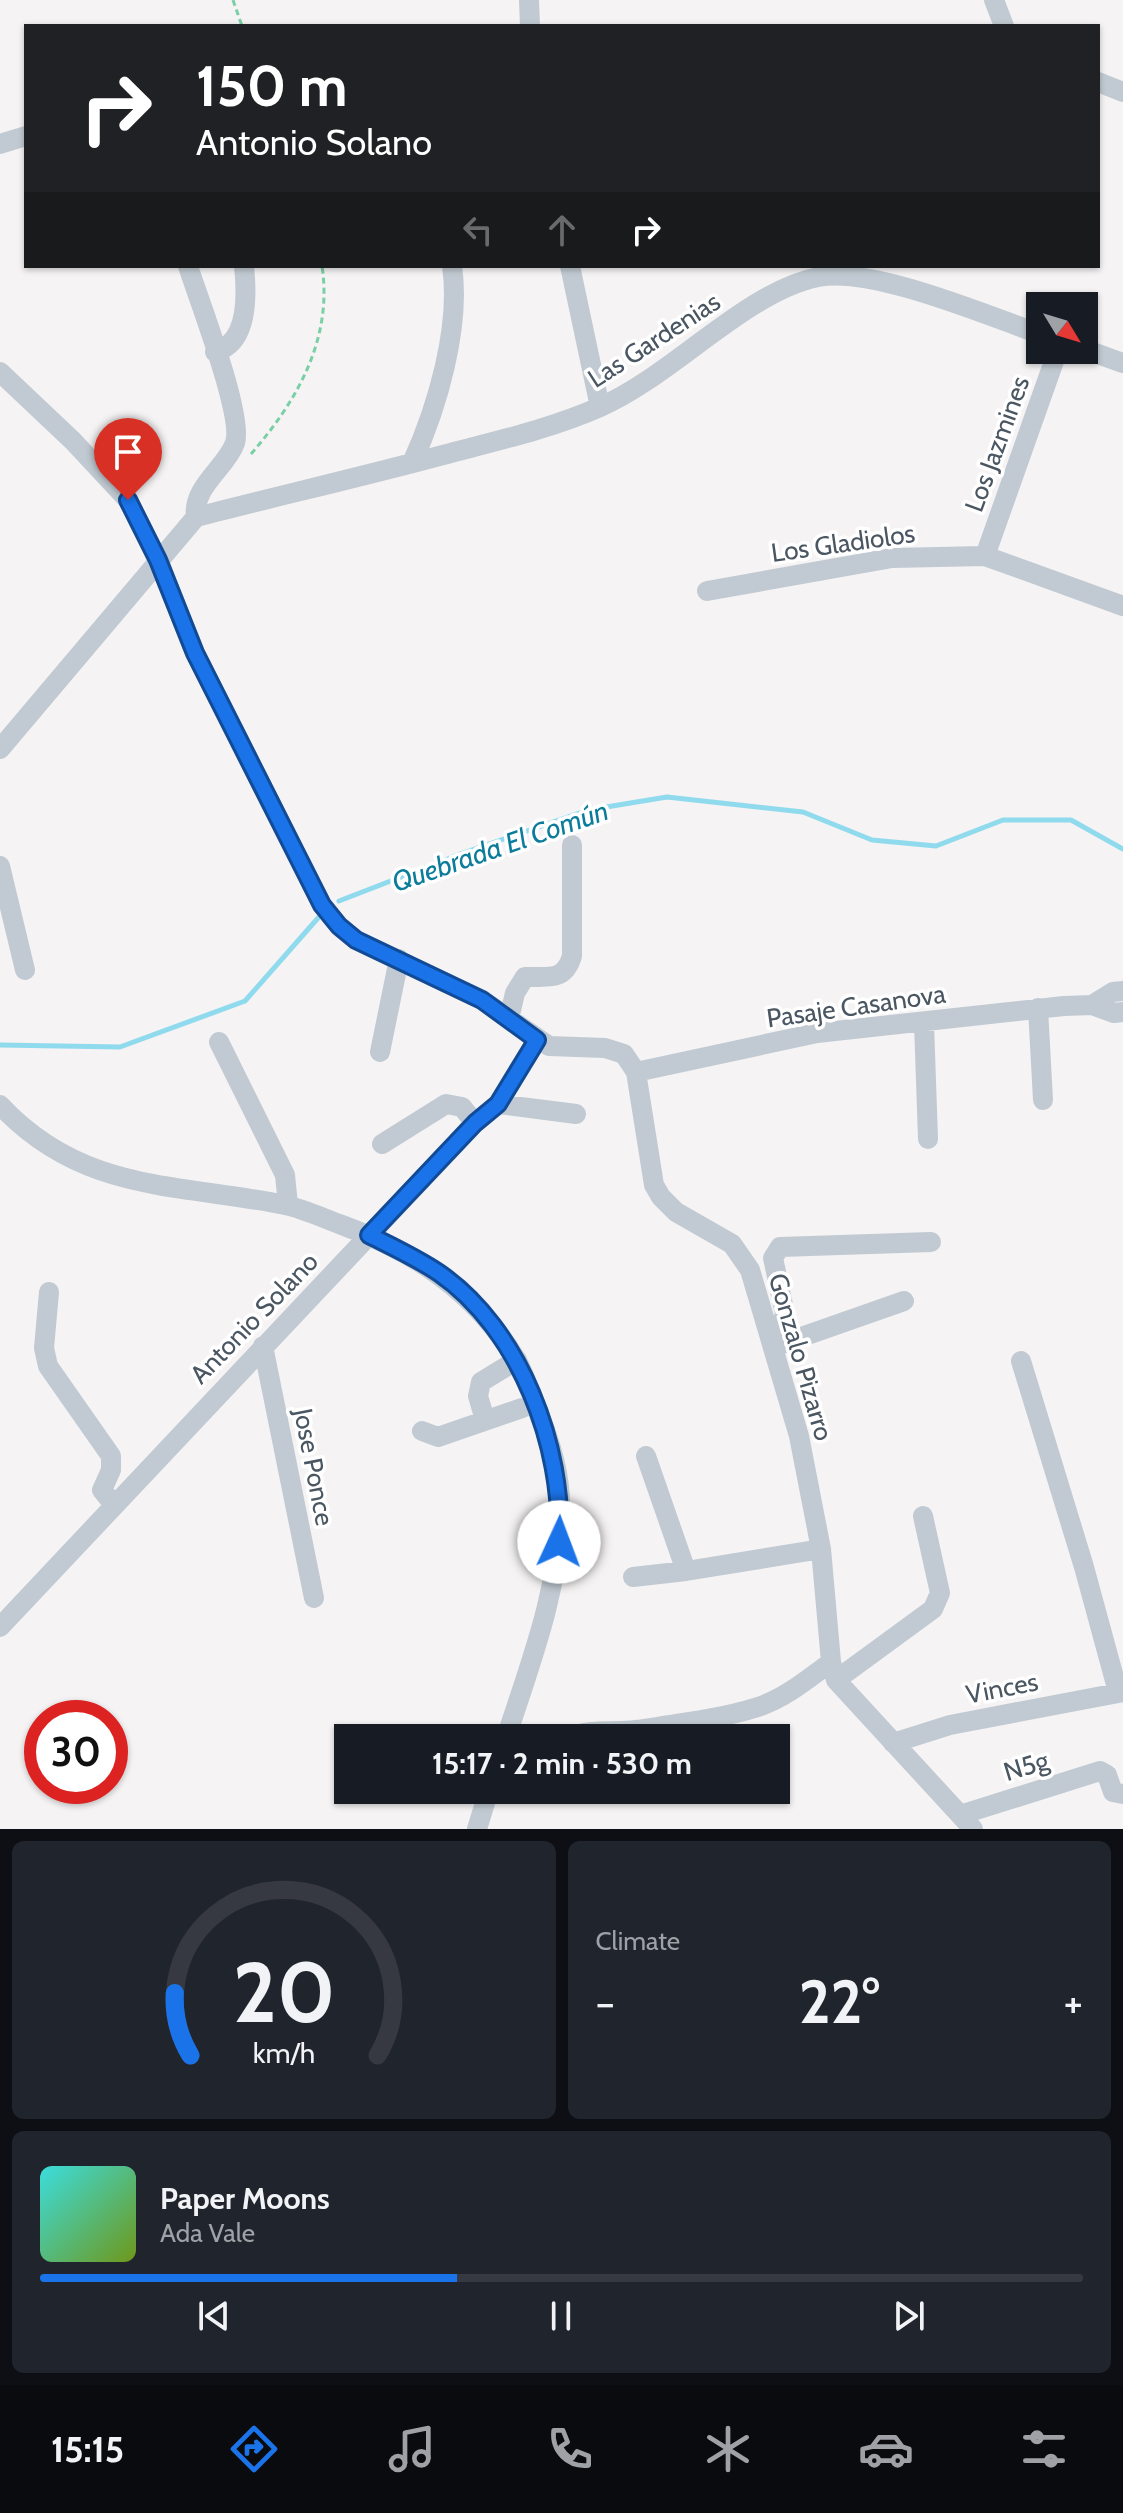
<!DOCTYPE html>
<html lang="en">
<head>
<meta charset="utf-8">
<style>
	body { margin:0; font-family:Cabin,sans-serif; background:#20242c; color:#f1f3f6; height:100vh; display:flex; flex-direction:column; font-size:30px; white-space:nowrap }
	* { box-sizing:border-box; margin:0 }
	p { font-size:26px; color:#9ea1a6 }
	.icon { flex:none; width:44px; height:44px; fill:none; stroke:currentColor; stroke-width:2; stroke-linecap:round; stroke-linejoin:round }
	.map { position:relative; height:1829px; overflow:hidden }
	.drawer { display:flex; flex-direction:column; gap:12px; padding:12px; background:#0d0f14; flex:1 }
	.drawer>* { flex:none }
	.banner { position:absolute; left:24px; top:24px; width:1076px; height:244px; border-radius:0px; box-shadow:0 2px 6px #0004; background:#202124; color:#fff; overflow:hidden }
	.needle { width:52px; rotate:128deg }
	.tools { position:absolute; left:1026px; top:292px; display:grid; gap:16px }
	.tools a { display:grid; place-items:center; width:72px; height:72px; border-radius:0px; background:#171b24; box-shadow:0 2px 6px #0004; font-size:40px }
	.speed { position:absolute; left:24px; top:1700px; display:flex; gap:16px; font-size:40px; font-weight:700; text-align:center }
	.speed>* { display:grid; place-content:center; width:104px; height:104px; border-radius:50%; background:#171b24; box-shadow:0 2px 6px #0004; line-height:1 }
	.speed .limit { border:12px solid #d22; background:#fff; color:#111 }
	.pin { position:absolute; display:grid; place-items:center; width:68px; height:68px; color:#fff; margin:-82px -34px; border-radius:50% 50% 50% 0; rotate:-45deg; box-shadow:0 0 8px #0007 }
	.pin .icon { rotate:45deg }
	.me { position:absolute; width:88px; margin:-44px; rotate:2deg; stroke-linejoin:round; filter:drop-shadow(0 0 6px #0008) }
	.turn { display:flex; align-items:center; gap:28px; height:168px; padding:0 40px; font-size:36px }
	.turn .icon { width:104px; height:104px; stroke-width:2.5 }
	.turn b { display:block; font-size:56px; line-height:68px }
	.lanes { display:flex; align-items:center; height:76px; padding:0 40px; background:#0003; justify-content:center; gap:40px; direction:ltr }
	.lanes .off { opacity:.35 }
	.big { font-size:60px; font-weight:700; line-height:1.1 }
	.drawer .tile { flex:1; display:flex; flex-direction:column; justify-content:center; gap:12px; min-width:0; padding:0 28px; border-radius:12px; background:#20242c }
	.drawer .dial { align-items:center; gap:0 }
	.dial svg { height:208px; overflow:visible; fill:none; stroke:#363941; stroke-width:7; stroke-linecap:round; text-anchor:middle }
	.dial text { fill:#f1f3f6; stroke:none }
	.song { display:flex; align-items:center; gap:24px }
	.cover { width:96px; height:96px; border-radius:12px; background:linear-gradient(135deg,hsl(180 70% 55%),hsl(80 70% 35%)) }
	.played { height:8px; border-radius:4px; background:linear-gradient(90deg,#1a73e8 40%,#363941 40%) }
	.keys { display:flex; justify-content:space-around; direction:ltr }
	.heat { display:flex; justify-content:space-between; align-items:center; font-size:44px; direction:ltr }
	.drawer .tiles { flex:1; display:grid; gap:12px; grid-template-columns:1fr 1fr }
	.tile:last-child { grid-column:span 2 }
	.trip { position:absolute; left:334px; top:1724px; width:456px; height:80px; border-radius:0px; background:#171b24; box-shadow:0 2px 6px #0004; font-weight:700; line-height:80px; text-align:center }
	.tabs { display:flex; height:128px; justify-content:space-around; align-items:center; background:#090b0e; color:#9ea1a6 }
	.tabs .icon { width:56px; height:56px }
	.tabs .on { color:#1a73e8 }
	.tabs b { font-size:36px; color:#f1f3f6 }
	.map>svg:first-child { display:block }
</style>
</head>
<body>
<div class="map">
<svg width="1123" height="1829" viewBox="0 0 1123 1829">
	<rect width="100%" height="100%" fill="#f5f3f3"/>
	<g fill="none" stroke-linecap="round" stroke-linejoin="round">
		<path stroke="#90daee" stroke-width="5" d="M339,901l124,-48 125,-43 79,-13 136,15 69,28 64,6 67,-26h68l52,29
			M0,1045l120,2 125,-46 73,-83"/>
		<path stroke="#7ad0a6" stroke-width="3" stroke-dasharray="6 4" stroke-linecap="butt" d="M233,0l9,26
			M251,454c46,-53 82,-115 71,-188"/>
		<path stroke="#c1cad2" stroke-width="20" d="M529,0l1,26
			M994,0l10,26
			M1098,82l25,10
			M0,144l26,-8
			M570,266l30,141
			M1084,349l39,14
			M215,352c34,-9 32,-58 29,-86
			M0,372l73,69 55,59 30,60 37,93 127,252 17,21 17,14 126,60 67,46 56,2 19,6 12,18 18,113 7,12 15,15 56,32 18,26 49,166 22,113 10,113 5,18 137,149
			M412,463c25,-55 49,-136 40,-197
			M196,517c82,-21 165,-40 247,-62 53,-14 107,-26 157,-48 72,-31 145,-115 218,-130 53,-11 168,38 222,57
			M985,556l73,-206
			M707,591l185,-33 93,-2 138,50
			M0,749l196,-232c-4,-30 30,-49 39,-74 9,-27 -37,-145 -47,-177
			M0,866l25,104
			M1092,1005l21,-13 10,-1
			M1038,1008l5,92
			M509,1019l6,-26 10,-16c24,-1 39,5 47,-21v-111
			M924,1023l4,116
			M219,1042l66,133 3,30
			M380,1052l19,-93
			M636,1072l181,-39 247,-27 28,-1 22,8 9,-1
			M498,1104l78,10
			M0,1105c82,88 177,78 285,100 19,4 38,13 57,20 73,27 132,66 174,134 9,15 14,34 21,50 13,31 24,67 23,100 0,79 -30,155 -54,229
			M382,1144l64,-40 16,3 13,16
			M49,1292l-5,56 4,18 63,90v14l-9,20 12,15
			M768,1330l15,-9 2,-7 -12,-56 7,-11 151,-5
			M263,1346l51,252
			M773,1347l131,-46
			M1021,1361l63,206 34,125
			M485,1420l-7,-24 3,-14 36,-22
			M422,1431l16,6 84,-29
			M646,1456l40,115 135,-22
			M633,1577l53,-6
			M0,1627l475,-504 23,-19 39,-64
			M836,1680l97,-71 7,-16 -17,-77
			M570,1738c18,-10 45,-5 66,-8 40,-6 84,-11 122,-23 27,-9 50,-28 73,-45
			M893,1743l57,-18 173,-33
			M960,1815l140,-44 7,4 6,17 10,2
			M477,1829l12,-39"/>
	</g>
	<g fill="none" stroke-linecap="round" stroke-linejoin="round">
		<g stroke="#114b97" stroke-width="20">
			<path id="route" d="M128,500l30,60 37,93 127,252 17,21 17,14 126,60 55,40 -39,64 -23,19 -106,112c24,12 48,23 70,38 81,56 125,174 120,269"/>
		</g>
		<use href="#route" stroke="#1a73e8" stroke-width="14"/>
	</g>
	<g text-anchor="middle" dominant-baseline="central" stroke-width="7" stroke-linejoin="round" paint-order="stroke">
		<g font-size="26" fill="#4a5661" stroke="#fff">
			<text transform="translate(654 340) rotate(-33)">Las Gardenias</text>
			<text transform="translate(997 444) rotate(-70)">Los Jazmines</text>
			<text transform="translate(843 543) rotate(-8)">Los Gladiolos</text>
			<text transform="translate(856 1006) rotate(-8)">Pasaje Casanova</text>
			<text transform="translate(254 1318) rotate(-46)">Antonio Solano</text>
			<text transform="translate(801 1357) rotate(74)">Gonzalo Pizarro</text>
			<text transform="translate(314 1467) rotate(79)">Jose Ponce</text>
			<text transform="translate(1002 1688) rotate(-11)">Vinces</text>
			<text transform="translate(1026 1766) rotate(-17)">N5g</text>
		</g>
		<g font-size="28" font-style="italic" fill="#0c7c9b" stroke="#fff">
			<text transform="translate(500 846) rotate(-19)">Quebrada El Común</text>
		</g>
	</g>
</svg>
<div class="tools">
<a><svg class="needle" viewBox="-14 -14 28 28"><path d="M0-13l5 13h-10z" fill="#e53935"/><path d="M0 13l5-13h-10z" fill="#9ea1a6"/></svg></a>
</div>
<div class="speed"><div class="limit">30</div></div>
<div class="pin" style="left:128px;top:500px;background:#d93025"><svg class="icon" aria-label="arrive" viewBox="0 0 24 24"><path d="M6 21V4h12l-3 4 3 4H6"/></svg></div>
<svg class="me" style="left:559px;top:1542px" viewBox="-20 -20 40 40"><circle r="19" fill="#fff"/><path d="M0-13L10 11 0 6-10 11z" fill="#1a73e8"/></svg>
<div class="trip">15:17 · 2 min · 530 m</div>
<div class="banner">
<div class="turn"><svg class="icon" aria-label="right" viewBox="0 0 24 24"><path d="M7 20v-9h11M14 6l5 5-5 5"/></svg><div><b>150 m</b>Antonio Solano</div></div>
<div class="lanes"><svg class="icon off" aria-label="left" viewBox="0 0 24 24"><path d="M17 20v-9H6M10 6l-5 5 5 5"/></svg><svg class="icon off" aria-label="ahead" viewBox="0 0 24 24"><path d="M12 20V5M6 11l6-6 6 6"/></svg><svg class="icon" aria-label="right" viewBox="0 0 24 24"><path d="M7 20v-9h11M14 6l5 5-5 5"/></svg></div>
</div>
</div>
<section class="drawer">
<div class="tiles">
<div class="tile dial"><svg viewBox="0 0 100 80">
<path d="M14 69A42 42 0 1 1 86 69"/>
<path d="M14 69A42 42 0 0 1 8 45" stroke="#1a73e8"/>
<text x="50" y="56" font-size="32" font-weight="700">20</text>
<text x="50" y="72" font-size="11">km/h</text>
</svg></div>
<div class="tile"><p>Climate</p>
<div class="heat"><a>−</a><b class="big">22°</b><a>+</a></div>
</div>
<div class="tile">
<div class="song"><i class="cover"></i><div><b>Paper Moons</b><p>Ada Vale</p></div></div>
<div class="played"></div>
<div class="keys"><svg class="icon" aria-label="previous" viewBox="0 0 24 24"><path d="M18 5L8 12l10 7zM5 5v14"/></svg><svg class="icon" aria-label="pause" viewBox="0 0 24 24"><path d="M8 5v14M16 5v14"/></svg><svg class="icon" aria-label="next" viewBox="0 0 24 24"><path d="M6 5l10 7-10 7zM19 5v14"/></svg></div>
</div>
</div>
</section>
<nav class="tabs">
<b>15:15</b>
<svg class="icon on" aria-label="directions" viewBox="0 0 24 24"><path d="M12 3l9 9-9 9-9-9zM9 14v-3h6M13 9l2 2-2 2"/></svg>
<svg class="icon" aria-label="music" viewBox="0 0 24 24"><path d="M9 18V5l10-2v13"/><circle cx="6" cy="18" r="3"/><circle cx="16" cy="16" r="3"/></svg>
<svg class="icon" aria-label="phone" viewBox="0 0 24 24"><path d="M5 4h4l2 5-3 2q2 4 5 5l2-3 5 2v4C11 20 4 13 5 4z"/></svg>
<svg class="icon" aria-label="climate" viewBox="0 0 24 24"><path d="M12 3v18M4 7l16 10M4 17L20 7"/></svg>
<svg class="icon" aria-label="car" viewBox="0 0 24 24"><path d="M5 17H2v-5l4-1 3-4h7l3 4 3 1v5h-3M9 17h6M6 11h13"/><circle cx="7" cy="17" r="2"/><circle cx="17" cy="17" r="2"/></svg>
<svg class="icon" aria-label="filters" viewBox="0 0 24 24"><path d="M4 7h16M4 17h16"/><circle cx="9" cy="7" r="2"/><circle cx="15" cy="17" r="2"/></svg>
</nav>
</body>
</html>
